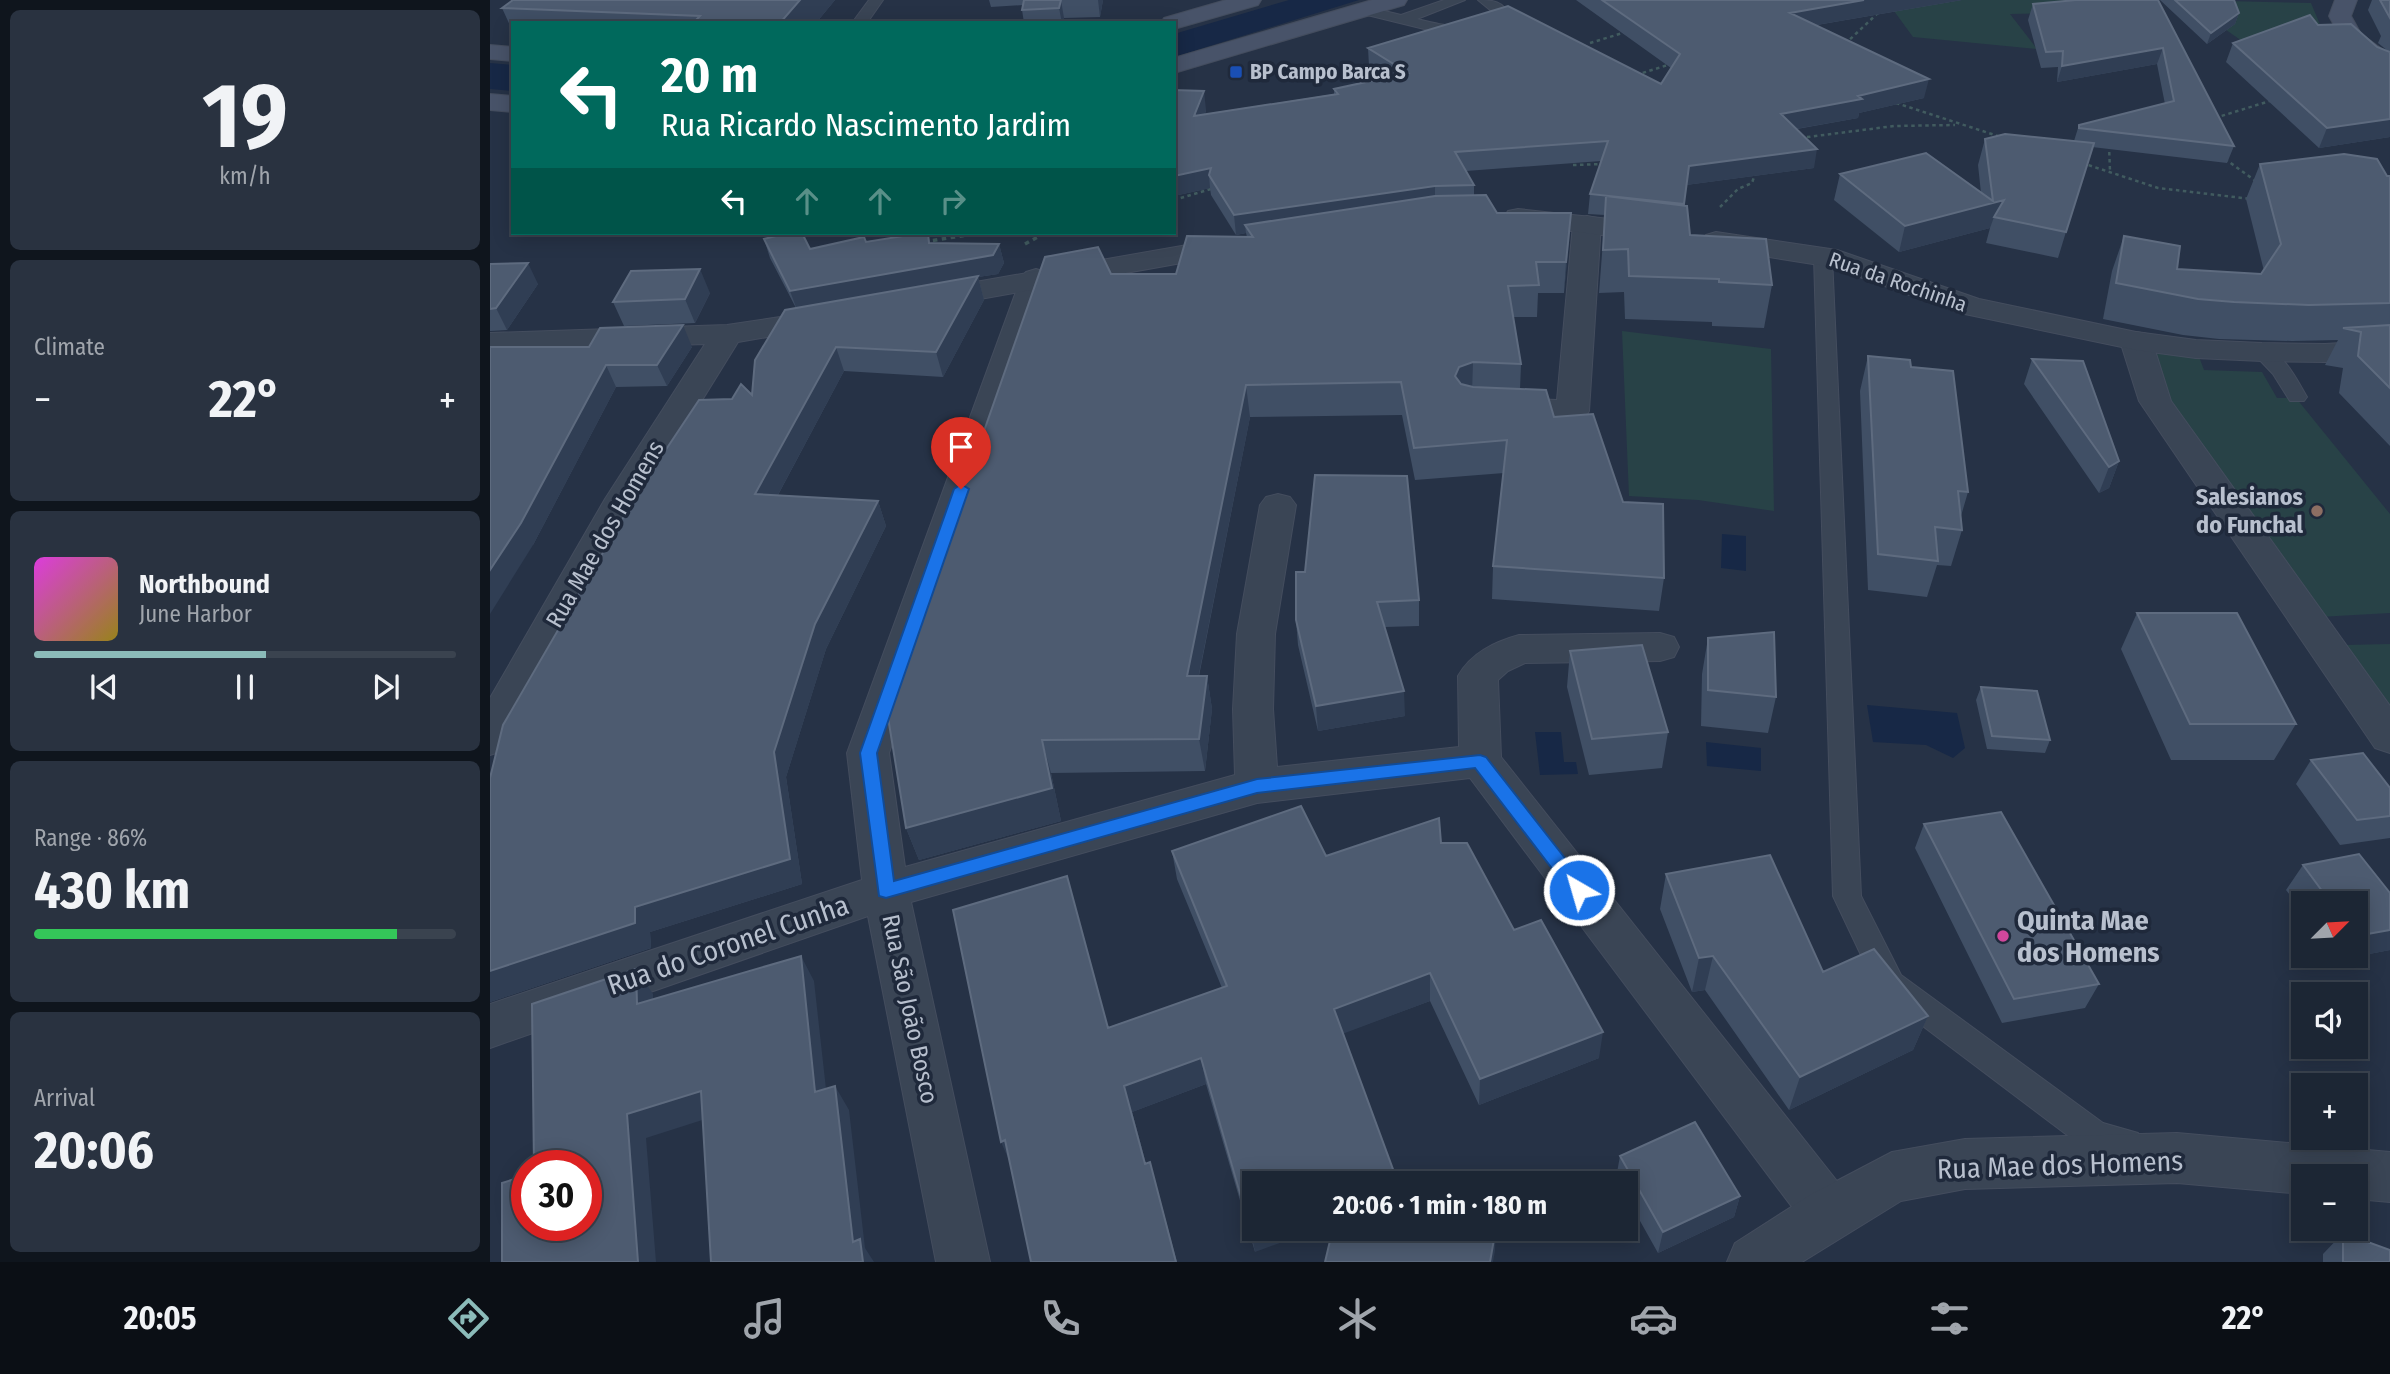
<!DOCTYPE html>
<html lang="en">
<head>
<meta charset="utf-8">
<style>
	body { margin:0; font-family:"Fira Sans Condensed",sans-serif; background:#293240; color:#f1f3f6; height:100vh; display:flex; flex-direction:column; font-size:26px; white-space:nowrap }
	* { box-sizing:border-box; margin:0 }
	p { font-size:23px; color:#a0a5ac }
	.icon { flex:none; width:38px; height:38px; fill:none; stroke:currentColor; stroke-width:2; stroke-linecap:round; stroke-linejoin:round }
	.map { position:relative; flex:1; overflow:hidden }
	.details { display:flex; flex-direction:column; gap:10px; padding:10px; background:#0f151d; width:490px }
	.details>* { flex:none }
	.hud { position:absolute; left:21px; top:21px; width:665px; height:214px; border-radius:0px; box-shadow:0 4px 18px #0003,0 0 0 2px #3a434f; background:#00695c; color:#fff; overflow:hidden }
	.needle { width:46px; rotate:66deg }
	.fabs { position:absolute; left:1801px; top:891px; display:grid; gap:14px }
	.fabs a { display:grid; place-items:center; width:77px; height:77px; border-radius:0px; background:#1c2634; box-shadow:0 4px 18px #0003,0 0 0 2px #3a434f; font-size:35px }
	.speed { position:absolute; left:21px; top:1150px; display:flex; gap:14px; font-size:35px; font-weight:700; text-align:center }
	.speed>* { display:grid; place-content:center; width:91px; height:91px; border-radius:50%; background:#1c2634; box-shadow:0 4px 18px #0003,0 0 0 2px #3a434f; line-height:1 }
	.speed .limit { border:10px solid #d22; background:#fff; color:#111 }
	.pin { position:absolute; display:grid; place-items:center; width:60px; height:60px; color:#fff; margin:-72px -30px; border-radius:50% 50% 50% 0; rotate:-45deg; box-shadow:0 0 7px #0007 }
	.pin .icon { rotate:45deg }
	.me { position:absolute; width:77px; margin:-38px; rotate:322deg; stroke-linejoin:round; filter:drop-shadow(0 0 5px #0008) }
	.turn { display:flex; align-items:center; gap:24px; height:147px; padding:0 35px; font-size:32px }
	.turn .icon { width:91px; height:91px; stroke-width:2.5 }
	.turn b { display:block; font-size:49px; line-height:60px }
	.lanes { display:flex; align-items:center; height:66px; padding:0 35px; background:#0003; justify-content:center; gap:35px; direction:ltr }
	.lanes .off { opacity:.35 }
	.big { font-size:52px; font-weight:700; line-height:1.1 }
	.details .tile { flex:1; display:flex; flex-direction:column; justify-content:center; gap:10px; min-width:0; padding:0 24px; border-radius:10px; background:#293240 }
	.details .dial { align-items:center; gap:0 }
	.dial b { font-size:91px; line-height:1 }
	.song { display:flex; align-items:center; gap:21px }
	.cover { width:84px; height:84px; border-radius:10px; background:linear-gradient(135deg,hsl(300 70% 55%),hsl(50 70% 35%)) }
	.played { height:7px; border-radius:4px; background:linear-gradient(90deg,#8bbbb9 55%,#3a434f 55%) }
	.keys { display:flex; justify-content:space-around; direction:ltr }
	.heat { display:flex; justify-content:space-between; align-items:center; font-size:38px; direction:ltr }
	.charge { height:10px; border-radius:5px; background:linear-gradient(90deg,#34c759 86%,#3a434f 0) }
	.trip { position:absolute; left:752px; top:1171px; width:396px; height:70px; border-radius:0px; background:#1c2634; box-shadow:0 4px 18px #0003,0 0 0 2px #3a434f; font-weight:700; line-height:70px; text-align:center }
	.menu { display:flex; height:112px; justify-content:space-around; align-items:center; background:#0b0f15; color:#a0a5ac }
	.menu .icon { width:49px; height:49px }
	.menu .active { color:#8bbbb9 }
	.menu b { font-size:32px; color:#f1f3f6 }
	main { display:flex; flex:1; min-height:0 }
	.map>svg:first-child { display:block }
</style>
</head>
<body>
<main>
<section class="details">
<div class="tile dial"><b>19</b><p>km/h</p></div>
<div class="tile"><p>Climate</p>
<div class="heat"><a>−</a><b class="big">22°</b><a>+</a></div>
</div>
<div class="tile">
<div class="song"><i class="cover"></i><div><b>Northbound</b><p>June Harbor</p></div></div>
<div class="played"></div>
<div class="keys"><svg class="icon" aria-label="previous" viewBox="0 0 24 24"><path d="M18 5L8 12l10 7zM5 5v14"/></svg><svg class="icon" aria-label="pause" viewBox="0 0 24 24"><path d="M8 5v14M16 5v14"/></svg><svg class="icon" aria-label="next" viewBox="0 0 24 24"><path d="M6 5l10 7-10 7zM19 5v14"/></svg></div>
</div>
<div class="tile"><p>Range · 86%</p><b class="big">430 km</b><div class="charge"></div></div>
<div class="tile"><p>Arrival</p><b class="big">20:06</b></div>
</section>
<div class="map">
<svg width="1900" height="1262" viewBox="0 0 1900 1262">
	<rect width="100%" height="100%" fill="#263246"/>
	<path fill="#284247" d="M1396,0h243l-70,13 -49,1 27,35 -124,-12z
		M1693,0l128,3 15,36 -84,2z
		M1132,331l149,18 3,162 -76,-11 -69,-4z
		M1671,353l37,1 6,16 58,2 15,26h19l94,116v99l-71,4 -149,-213 -19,-48z
		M1900,644v69l-45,-68z"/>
	<path fill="#172846" d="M799,0h70l-185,57v-23z
		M0,63l23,2v26l-23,-2z
		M1232,534l24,2v35l-25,-3z
		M1377,705l90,8 8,35 -12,10 -27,-13 -53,-3z
		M1045,732h26l3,30h12l2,12 -38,1z
		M1216,742l55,6v23l-54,-5z"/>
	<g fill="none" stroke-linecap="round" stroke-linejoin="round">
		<g stroke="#444d5e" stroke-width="2">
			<path id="service" d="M379,0h14l-16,23h-15z
				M954,0h21l-48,19c37,9 42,10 78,-5l-17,-14c15,0 25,1 32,16l-33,16 -24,4 -94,-23 -2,-3 7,-4 37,9z
				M1333,251l9,6 29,639 40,79 202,148 35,10 4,11 -4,11 -12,4 -43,-12 -204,-154 -46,-97 -19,-639z
				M1772,346c21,5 35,34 45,51l-3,4h-14l-17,-27 -21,-22 3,-4z"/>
		</g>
		<g stroke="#444d5e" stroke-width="2">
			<path id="minor" d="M1097,216l10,2 4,6 -12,187 -4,7 -12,3 -84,-6 -4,-7 4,-7 12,-3 56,2 16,-176 4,-6z
				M546,269l10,3 5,6 -162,475 16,114 330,-92 -2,-66 4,-75 23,-129 6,-8 12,-3 12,3 6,8 -21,129 -2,75 4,58 182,-20 -1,-71c13,-23 36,-34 61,-41l141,-2 14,4 5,10 -5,10 -14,4 -135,2 -17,8 -10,9 3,77 347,438 8,18 -8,18 -19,8 -19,-8 -340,-453 -213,25 -346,99 79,360h-54l-68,-346 -378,132v-44l372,-124 -15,-127 174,-475 5,-6z
				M1646,332l11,2 5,7 19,60 219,305v47l-15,-5 -236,-347 -19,-60 5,-7z"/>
		</g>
		<g stroke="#444d5e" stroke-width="2">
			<path id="tertiary" d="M1028,209l138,15 10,3 4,6 -4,6 -10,3 -148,-19 -4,-6 4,-6z
				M1226,232l121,18 142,49 157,33 60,8 66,3 63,1 65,-4v18l-65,4 -63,-1 -66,-3 -60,-8 -176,-37 -128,-46 -126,-20 -4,-6 4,-6z
				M743,237l10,3 4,6 -4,6 -313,56 -11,-3 -4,-6 4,-6 11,-3z
				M336,310l11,3 4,6 -4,6 -99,17 -97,157 -120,215 -16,36 -15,5v-57l115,-199 100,-155 -215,7v-18l237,-8z
				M1687,1133l213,19v50l-34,-3v-23h-53v18l-126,-11 -212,6 -64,12 -99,61h-75l8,-19 75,-48 82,-43 73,-13z"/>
		</g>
		<g stroke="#444d5e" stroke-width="2">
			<path id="secondary" d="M736,0h35l-3,5 -84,24v-6h-13l3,-5z
				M882,0h35l-3,5 -230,68v-15z
				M1845,0h22l-6,16 10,18 29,21v18c-28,-7 -49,-33 -61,-57z
				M0,45l23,2v14l-23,-2z
				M0,94l23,2v16l-23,-2z"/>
		</g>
		<path stroke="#415b5f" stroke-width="2.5" stroke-dasharray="3.5 3.5" stroke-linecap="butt" d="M1100,43l36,-11
			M1355,44l34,-32
			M1146,75l35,-11
			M1406,103l105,34
			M1725,118l58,-18
			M1310,138l94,-12 61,-1
			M1619,145l1,26
			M1735,159l32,23
			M1592,163l76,25 93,11
			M1083,165l32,-1
			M684,200l40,-12
			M1230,207l18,-18 14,-6 4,-12"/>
		<path stroke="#415b5f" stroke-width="3.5" stroke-dasharray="4.5 4.5" stroke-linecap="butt" d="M434,242l55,-9
			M535,244l20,-11"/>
		<use href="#service" fill="#3a4555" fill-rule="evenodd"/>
		<use href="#minor" fill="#3a4555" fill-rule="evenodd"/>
		<use href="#tertiary" fill="#3a4555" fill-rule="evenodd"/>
		<use href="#secondary" fill="#485369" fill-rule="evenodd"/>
	</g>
	<path fill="#404f65" d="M23,0h322l-19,23h-303v9l-11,-24z
		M499,0h114l-3,17 -36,1 -1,5h-39l-2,-13 1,-5 -32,2z
		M1086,0h386l-145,25 107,73 -65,15 -1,5 -61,11 17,39 -128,17 -2,21 6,29 82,50 -8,43 -52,-2v-4l-87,-3 -1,-27 -25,1 6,-78 -17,-1 2,-20 11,-33 -135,10 8,14v11l23,17h74l-7,80h-26l-1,24h-24l8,47 -1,25 34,28 69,85 41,76 -5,33 -167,-12 1,-33 11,-93 -89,7 -13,-65 -152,2 -51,259h8l5,33 -7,62 -154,2 10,48 -142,39 -13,-32 205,-554h65l71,-37 -1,-4 -10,2 -25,-40 -1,-7 -36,8v-106l32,20 -1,4 129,-20v-5l53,-11 -18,-12 -1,-18 293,36 10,-16z
		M1668,0l76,146 -7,17 -135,-16 -34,111 -72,-15 4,-15 -91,24 -65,-52 6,-26 141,19 -3,-28 7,-26 89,2 5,-16 86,-21 -8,-40 -100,18 1,-15 -17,1 -13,-48 5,-16z
		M1670,0h74l5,13 -4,11 -28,20z
		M1882,0h18v137l-71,11 -93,-86 7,-19 85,-18 70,26 -10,-8 3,-7 -13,-26z
		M1770,164l130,12v270l-51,-53 4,-25 -18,-3 13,-25 -46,1 -73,-2 -36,-4 -80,-16 9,-48 12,-35 53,33 84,5 3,-3 -18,-72z
		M438,233l2,10 69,1 5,19 -6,11 -20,3 6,23 -41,77 -99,-6 -66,124 100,6 8,25 -60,123 -40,128 16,107 -152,48 1,16 -161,54 242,-603 20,-4 44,-87 -26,-50 -6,-19 46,10z
		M0,264l48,20 -31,46 -17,1z
		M220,293l-15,30 -71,3 -11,-24z
		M0,347h202l-25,39 -51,1 -83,158z
		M1378,356l43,11 57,125 -7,24 1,14 -11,36 -14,-1 -10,32 -59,-7 -8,-199z
		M1542,359l87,102 -10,27 -10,5 -75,-109z
		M806,572l123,28v26l-34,1 20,89 -87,15 -20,-86 -2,-25z
		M1647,613l159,111 -22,36h-103l-50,-111z
		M1218,638l68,59 -8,36 -67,-7 1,-52z
		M1080,651l98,81 -6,36 -73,7 -22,-88z
		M1491,687l69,53 -5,13 -58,-4 -11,-49z
		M1821,760l79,28v50l-50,7 -44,-61z
		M1434,824l175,160 -14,24 -83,15 -87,-175z
		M951,843l73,87 85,128 -120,47 -49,-104 -87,32 -88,219 -49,-168 -74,28 14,52 4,-2 27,100h-146l78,-235 113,-39 -45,-109 -5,-28 154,5z
		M1813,865l87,28v57l-52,10 -3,-4h21v-53h-53v9l-17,-22z
		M1176,874l157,98 105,44 -15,34 -124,60 -84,-120 -13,2 -32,-83z
		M1130,1156l120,40 -6,21 -76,36 -32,-57v-13h-8l-2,-5z
		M1853,1233l47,29h-67v-8z"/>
	<path fill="#303e54" d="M310,0h35l-19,23h-36z
		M571,0l3,18 -1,5h-1l-3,-15z
		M608,0h5l-3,17z
		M1374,0h98l-175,30 3,-17z
		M1749,13l-4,11 -28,20 4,-11z
		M1673,48l-6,16 -100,18 5,-16z
		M1439,79l-5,19 -65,15 -1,5 -80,14 3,-18z
		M714,91l2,19 -9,25 -3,-19z
		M1900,119v18l-71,11 8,-20z
		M1327,149l-3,19 -128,17 3,-19z
		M721,168l-2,7 1,13 -36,8v-20z
		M945,186v19l-190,20 1,8 -10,2 -2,-20z
		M1514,200l-10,17 -4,11 -91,24 6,-26z
		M1081,213l-2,30 -5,50 2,-31z
		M509,244l5,19 -6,11 -20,3 6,23 -41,77 -7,-25 -139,-42 -7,-19z
		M38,263l10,21 -31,46 -11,-22z
		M210,269l10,24 -15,30 -10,-24z
		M193,325l9,22 -25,39 -10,-21z
		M346,347l8,24 -79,148 -10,-25z
		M983,362l-1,32 -17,14v-32l4,-9z
		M116,365l10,22 -83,158 -43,69v-44z
		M756,385l4,32 -58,292 -5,-33z
		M1629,461l-10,27 -10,5 10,-26z
		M388,501l8,25 -60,123 -40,128 16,107 -152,48 1,16 -161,54v-31l145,-64 139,-155 41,-128z
		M717,676l5,33 -7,62 -6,-32z
		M914,691l1,25 -87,15 -2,-25z
		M552,740l9,33 10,48 -142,39 -13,-32z
		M1900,930v20l-52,10 4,-4h14v-20z
		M311,956l13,25 15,135 -14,-24z
		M1223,956l-8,34 -13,2 7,-34z
		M146,969l17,25 1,35 -17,-25z
		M940,973v28l-93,35 -3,-27z
		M1438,1016l-15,34 -124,60 11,-33z
		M1113,1032l-4,26 -120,47 1,-26z
		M711,1058l5,26 -74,28 21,77 -29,-103z
		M345,1086l14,24 16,138 9,14h-11l-10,-20z
		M211,1091l17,24 -72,23 10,124h-18l-11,-148z
		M515,1140l7,27 -11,-25z
		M1250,1196l-6,21 -76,36 5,-21z
		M765,1226v2h66l-66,24 -5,-24z
		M1006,1228l-1,23 -2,11h-3z"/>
	<path fill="#4d5b70" stroke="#5e6b7f" stroke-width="2" d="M23,0h287l-20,23 -85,-2 5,-5 -198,-8z
		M534,0h37l-2,8 -37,2z
		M1112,0h262l-74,13 139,66 -71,17 4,3 -81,15 36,35 -128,17 -5,38 -94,-10 18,-53 -153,11 19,33 -39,1 -201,29 -25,-40 2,-7 -37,8v-86l30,1 -10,25 144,-22 -4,-5 74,-16 -40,-25 140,-42 153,78 19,-30z
		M1586,0h82l76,146 -155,-18v-3l95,-24 -11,-53 -101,18 1,-15 -17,1 -13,-48z
		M1685,0h59l5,13 -28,20z
		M1890,0h10v18z
		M1820,15l8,10 33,-1 26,23 13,5v67l-63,9 -94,-85z
		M1515,134l89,9 -28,89 -72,-15 10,-17 -99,26 -65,-52 86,-21 67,48 -8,-62z
		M1854,154l33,5 10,17h3v127l-81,2 -75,-3 -36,-3 -82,-16 8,-47 56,10 -3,23 84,5 20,-30 -21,-80z
		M996,195l11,18h74l-5,49h-30l3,23 -31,1 13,78 -48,-2 -14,5 -4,9 6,8 12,3 73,3 8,27 39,-3 30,88 40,2 1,74 -171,-12 14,-126 -93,8 -13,-66 -155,3 -59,291h20l-8,63 -157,1 10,48 -146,40 -19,-117 23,-77 40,-106 95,-271 53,-10 13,27h65l11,-38 66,1 -8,-12 190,-29z
		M1116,196l81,10 3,29 76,4 6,46 -53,-3v-3l-90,-3 -1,-27 -25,1z
		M298,233h14l8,16 54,-12 2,5 56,-9h6l1,10 70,1 -6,11 -203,36 -26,-52z
		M38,263l-32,45 -6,1v-45z
		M210,269l-15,30 -72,3 18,-31z
		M488,276l-42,76 -100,-5 -81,147 123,7 -63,123 -41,128 16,107 -155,48v16l-145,48v-193l13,-53 138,-238 58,-87 33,-1 9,-15 11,11 3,-35 30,-50z
		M193,325l-26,40h-51l-85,158 -31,47v-223h99l11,-19z
		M1900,325v63l-32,-32 3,-24 -18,-4z
		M1378,356l42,4 1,7 42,4 15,121 -10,-1 4,39 -27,-3 3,34 -60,-7z
		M1542,359l51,2 36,100 -10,6z
		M825,475l92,1 12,124 -42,2 27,89 -88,15 -20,-86v-48h9z
		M1647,613h100l59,111h-106z
		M1284,632l2,65 -68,-7v-52z
		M1152,645l26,87 -76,7 -22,-88z
		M1491,687l56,4 13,49 -58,-4z
		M1873,753l27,35v28l-33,4 -46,-60z
		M811,806l25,50 113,-38 2,25h26l47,87 27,-10 62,112 -123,47 -50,-106 -96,36 63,171 17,3h-159v43l-5,2 -49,-170 -77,28 21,78 5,-2 26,100h-145l-26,-122 -4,2 -48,-232 114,-34 41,152 119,-42 -55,-135z
		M1511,812l98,172 -85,15 -90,-175z
		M1869,854l31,39v37l-34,6v-33h-25l-28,-38z
		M1280,855l53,117 51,-23 54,67 -128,61 -87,-121 -14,2 -33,-84z
		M311,956l14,136 20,-6 18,156 7,-3 3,23h-152l-10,-171 -74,23 11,148h-136v-79l25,-8v50h59v-59h-52l-2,-162 104,-35 1,35z
		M1205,1122l45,74 -77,36 -43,-76z
		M843,1228h163l-6,34h-165z
		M1853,1233l47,17v12h-47z"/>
	<path fill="#1a73e8" stroke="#114b97" stroke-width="2" d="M471,484l8,5 -92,264 17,128 363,-102 223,-24 6,2 100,128 3,5 -3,6 -7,2 -6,-2 -98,-128 -218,25 -371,105 -7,-2 -19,-143 94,-264z"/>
	<rect fill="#1a4fb4" stroke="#1f293b" stroke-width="2.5" x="739" y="65" width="14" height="14" rx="3.5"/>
	<circle fill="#8d6e63" stroke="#1f293b" stroke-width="2.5" cx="1827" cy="511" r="7"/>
	<circle fill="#d1479c" stroke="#1f293b" stroke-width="2.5" cx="1513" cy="936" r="7"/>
	<g text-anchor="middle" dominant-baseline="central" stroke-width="7" stroke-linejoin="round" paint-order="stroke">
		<g font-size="21" font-weight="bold" fill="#b8c0ce" stroke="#1f293b" text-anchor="start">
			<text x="760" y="72">BP Campo Barca S</text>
		</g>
		<g font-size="21" fill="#b8c0ce" stroke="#1f293b">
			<text transform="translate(1408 282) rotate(19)">Rua da Rochinha</text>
		</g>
		<g font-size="24" font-weight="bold" fill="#b8c0ce" stroke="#1f293b" text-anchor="end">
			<text x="1813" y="497">Salesianos<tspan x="1813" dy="28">do Funchal</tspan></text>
		</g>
		<g font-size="24" fill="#b8c0ce" stroke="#1f293b">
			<text transform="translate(115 534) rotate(-60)">Rua Mae dos Homens</text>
			<text transform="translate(420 1009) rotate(78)">Rua São João Bosco</text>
		</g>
		<g font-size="28" font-weight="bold" fill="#b8c0ce" stroke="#1f293b" text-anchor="start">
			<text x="1527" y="920">Quinta Mae<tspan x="1527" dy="32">dos Homens</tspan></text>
		</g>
		<g font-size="28" fill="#b8c0ce" stroke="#1f293b">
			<text transform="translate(238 945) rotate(-19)">Rua do Coronel Cunha</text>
			<text transform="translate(1570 1165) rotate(-2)">Rua Mae dos Homens</text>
		</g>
	</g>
</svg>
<div class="fabs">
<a><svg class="needle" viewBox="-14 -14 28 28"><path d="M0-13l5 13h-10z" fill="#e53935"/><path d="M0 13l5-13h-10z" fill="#a0a5ac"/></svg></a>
<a><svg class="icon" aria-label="sound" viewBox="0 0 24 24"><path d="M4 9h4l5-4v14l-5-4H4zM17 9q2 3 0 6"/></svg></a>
<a>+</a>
<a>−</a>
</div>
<div class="speed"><div class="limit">30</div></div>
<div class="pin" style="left:471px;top:489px;background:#d93025"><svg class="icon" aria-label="arrive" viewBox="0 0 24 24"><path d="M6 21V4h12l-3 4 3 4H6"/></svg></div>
<svg class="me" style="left:1089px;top:890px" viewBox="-20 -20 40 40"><circle r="17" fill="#1a73e8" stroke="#fff" stroke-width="3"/><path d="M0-11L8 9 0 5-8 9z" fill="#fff"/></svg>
<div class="trip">20:06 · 1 min · 180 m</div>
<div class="hud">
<div class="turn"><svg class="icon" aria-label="left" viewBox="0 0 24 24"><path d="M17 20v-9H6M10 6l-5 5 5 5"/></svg><div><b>20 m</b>Rua Ricardo Nascimento Jardim</div></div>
<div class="lanes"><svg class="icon" aria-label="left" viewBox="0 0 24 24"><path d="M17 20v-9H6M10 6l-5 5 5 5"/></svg><svg class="icon off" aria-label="ahead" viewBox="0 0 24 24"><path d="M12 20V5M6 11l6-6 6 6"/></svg><svg class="icon off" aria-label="ahead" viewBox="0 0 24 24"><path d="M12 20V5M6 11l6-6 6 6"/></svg><svg class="icon off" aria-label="right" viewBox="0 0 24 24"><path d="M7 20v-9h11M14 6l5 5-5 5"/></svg></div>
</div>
</div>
</main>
<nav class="menu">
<b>20:05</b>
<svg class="icon active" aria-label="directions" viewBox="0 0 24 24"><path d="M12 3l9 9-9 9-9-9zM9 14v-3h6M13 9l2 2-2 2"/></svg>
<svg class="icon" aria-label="music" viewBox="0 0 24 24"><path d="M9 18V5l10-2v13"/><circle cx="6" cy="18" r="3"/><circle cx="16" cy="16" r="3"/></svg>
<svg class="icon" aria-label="phone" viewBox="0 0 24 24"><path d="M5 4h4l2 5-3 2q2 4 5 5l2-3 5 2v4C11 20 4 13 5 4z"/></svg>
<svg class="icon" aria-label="climate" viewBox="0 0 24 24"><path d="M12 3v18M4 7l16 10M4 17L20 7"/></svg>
<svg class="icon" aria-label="car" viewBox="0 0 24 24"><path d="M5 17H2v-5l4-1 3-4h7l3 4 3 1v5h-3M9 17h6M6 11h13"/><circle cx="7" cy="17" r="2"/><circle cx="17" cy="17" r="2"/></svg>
<svg class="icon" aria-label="filters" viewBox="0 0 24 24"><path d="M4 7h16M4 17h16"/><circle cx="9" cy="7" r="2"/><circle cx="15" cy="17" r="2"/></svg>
<b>22°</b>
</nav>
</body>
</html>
